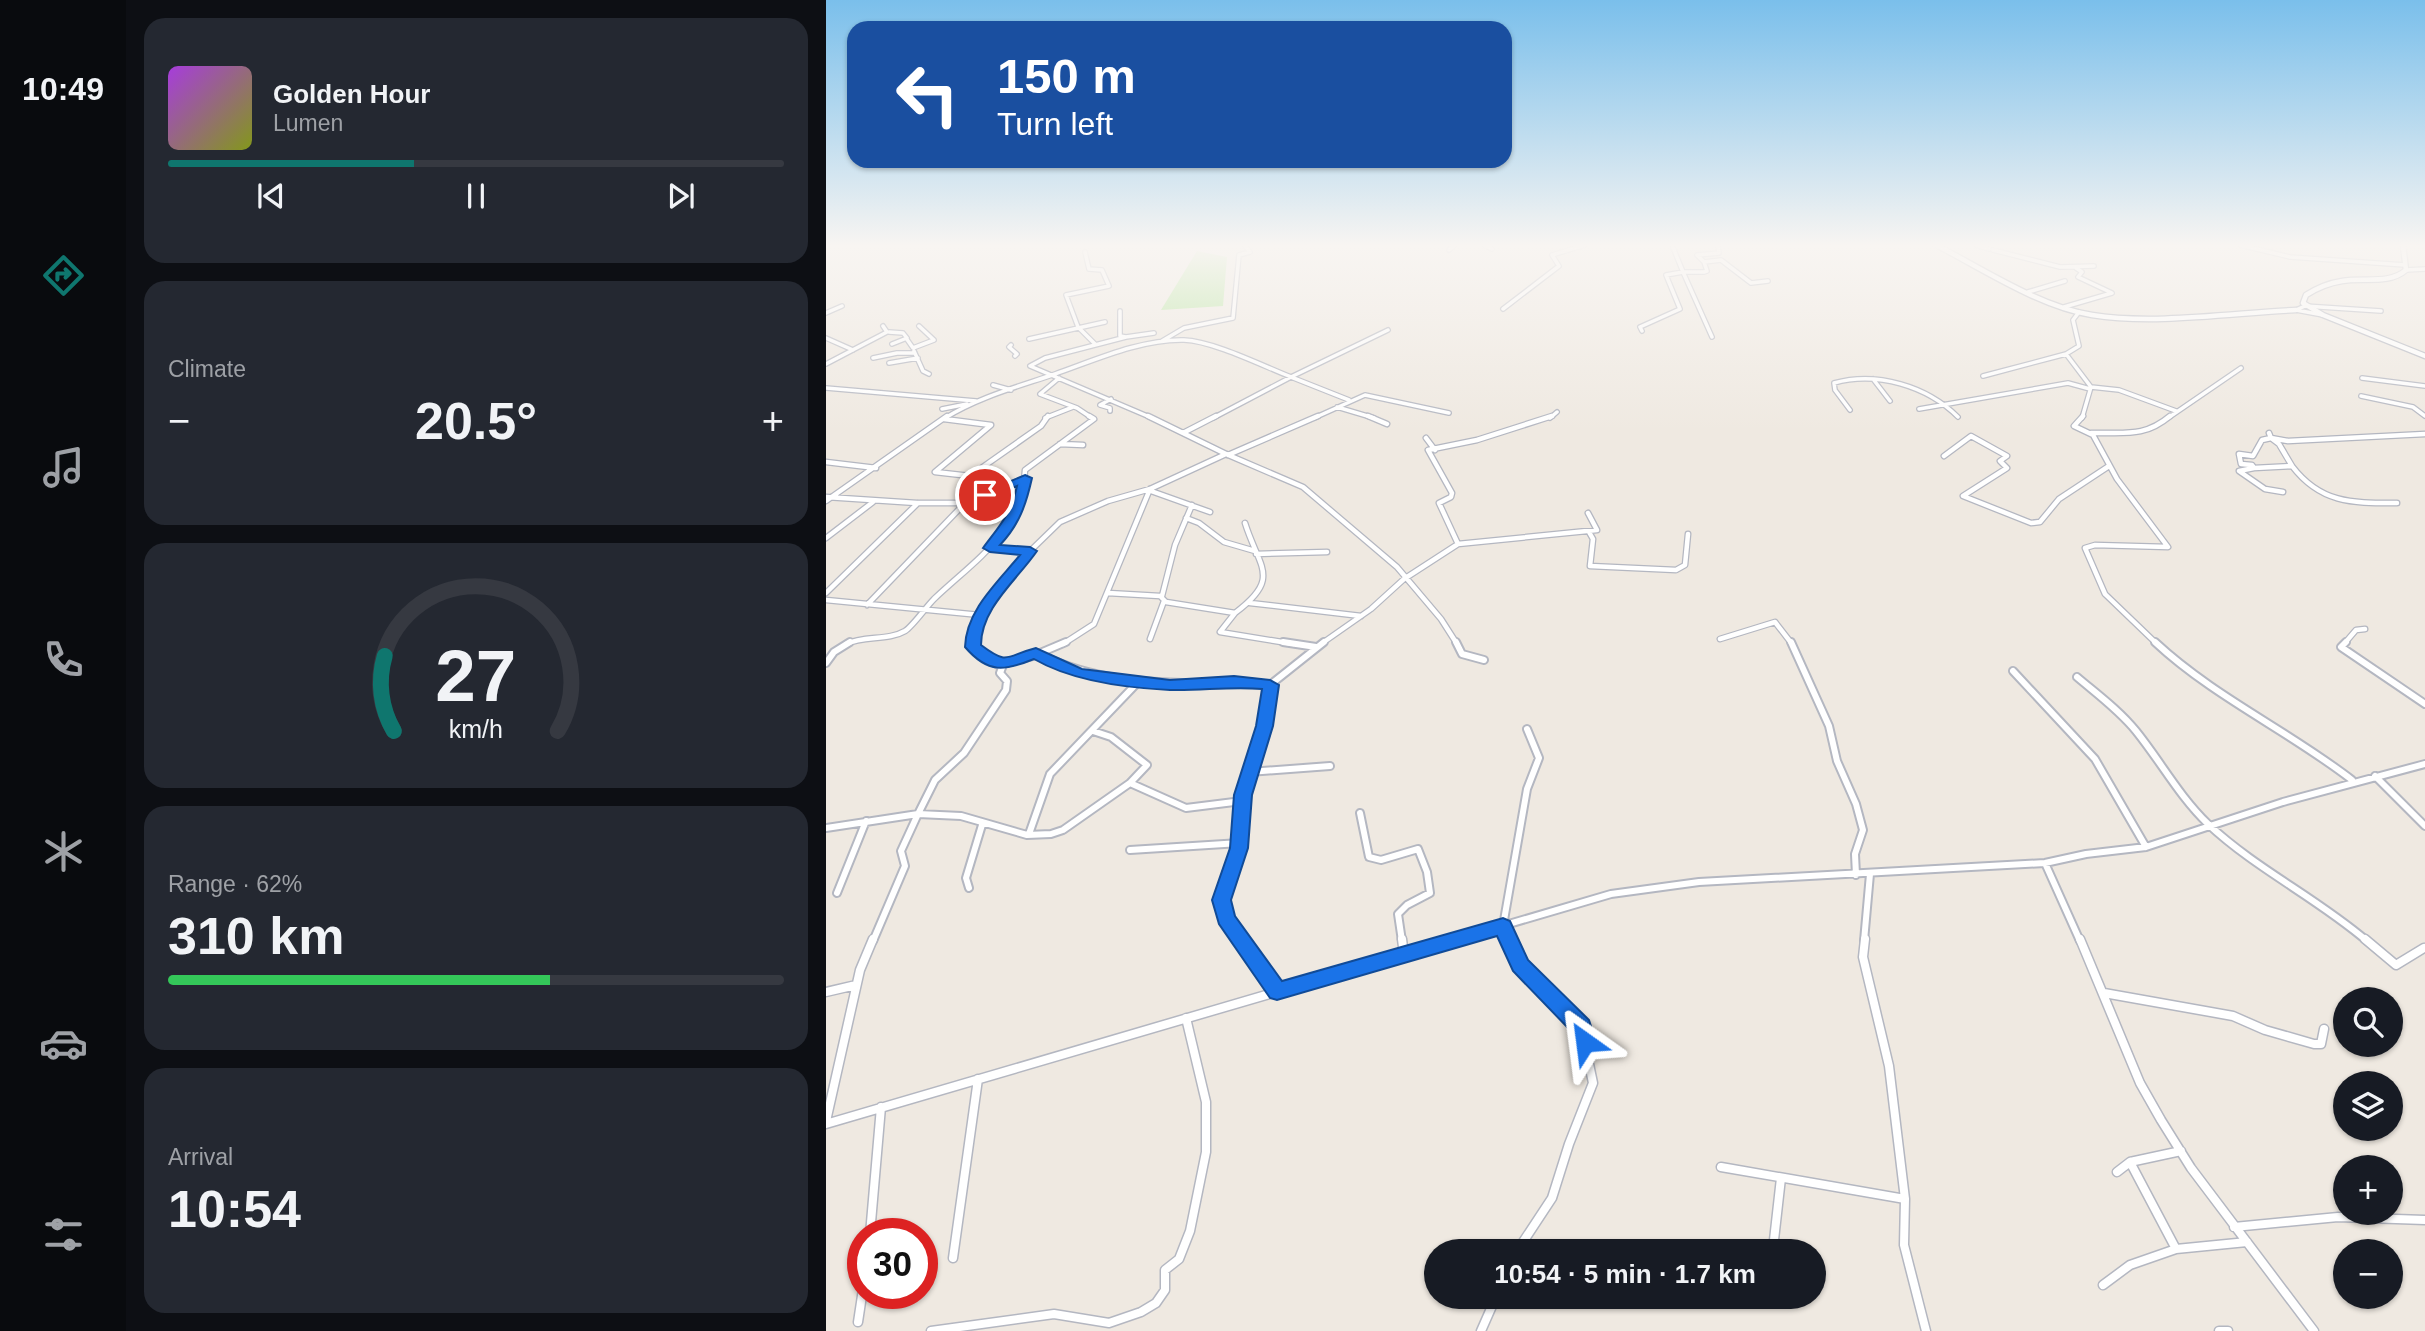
<!DOCTYPE html>
<html lang="en">
<head>
<meta charset="utf-8">
<style>
	body { margin:0; font-family:Arial,sans-serif; background:#242831; color:#f1f3f6; height:100vh; display:flex; flex-direction:column; font-size:26px; white-space:nowrap }
	* { box-sizing:border-box; margin:0 }
	p { font-size:23px; color:#9ea1a6 }
	.icon { flex:none; width:38px; height:38px; fill:none; stroke:currentColor; stroke-width:2; stroke-linecap:round; stroke-linejoin:round }
	.map { position:relative; flex:1; overflow:hidden }
	.details { display:flex; flex-direction:column; gap:18px; padding:18px; background:#0d0f14; width:700px }
	.details>* { flex:none }
	.banner { position:absolute; left:21px; top:21px; width:665px; height:147px; border-radius:21px; box-shadow:0 2px 5px #0004; background:#1a4fa0; color:#fff; overflow:hidden }
	.controls { position:absolute; left:1507px; top:987px; display:grid; gap:14px }
	.controls a { display:grid; place-items:center; width:70px; height:70px; border-radius:50%; background:#171b24; box-shadow:0 2px 5px #0004; font-size:35px }
	.speed { position:absolute; left:21px; top:1218px; display:flex; gap:14px; font-size:35px; font-weight:700; text-align:center }
	.speed>* { display:grid; place-content:center; width:91px; height:91px; border-radius:50%; background:#171b24; box-shadow:0 2px 5px #0004; line-height:1 }
	.speed .limit { border:10px solid #d22; background:#fff; color:#111 }
	.pin { position:absolute; display:grid; place-items:center; width:60px; height:60px; color:#fff; margin:-30px; border:4px solid #fff; border-radius:50%; box-shadow:0 2px 7px #0007 }
	.me { position:absolute; width:77px; margin:-38px; rotate:329deg; stroke-linejoin:round; filter:drop-shadow(0 0 5px #0008) }
	.turn { display:flex; align-items:center; gap:24px; height:147px; padding:0 35px; font-size:32px }
	.turn .icon { width:91px; height:91px; stroke-width:2.5 }
	.turn b { display:block; font-size:49px; line-height:60px }
	.big { font-size:52px; font-weight:800; line-height:1.1 }
	.details .tile { flex:1; display:flex; flex-direction:column; justify-content:center; gap:10px; min-width:0; padding:0 24px; border-radius:21px; background:#242831 }
	.details .dial { align-items:center; gap:0 }
	.dial svg { height:182px; overflow:visible; fill:none; stroke:#363941; stroke-width:7; stroke-linecap:round; text-anchor:middle }
	.dial text { fill:#f1f3f6; stroke:none }
	.song { display:flex; align-items:center; gap:21px }
	.cover { width:84px; height:84px; border-radius:10px; background:linear-gradient(135deg,hsl(280 70% 55%),hsl(70 70% 35%)) }
	.played { height:7px; border-radius:4px; background:linear-gradient(90deg,#0f766e 40%,#363941 40%) }
	.keys { display:flex; justify-content:space-around; direction:ltr }
	.heat { display:flex; justify-content:space-between; align-items:center; font-size:38px; direction:ltr }
	.charge { height:10px; border-radius:5px; background:linear-gradient(90deg,#34c759 62%,#363941 0) }
	.trip { position:absolute; left:598px; top:1239px; width:402px; height:70px; border-radius:35px; background:#171b24; box-shadow:0 2px 5px #0004; font-weight:800; line-height:70px; text-align:center }
	main { display:flex; flex:1; min-height:0 }
	.menu { display:flex; flex-direction:column; width:126px; justify-content:space-around; align-items:center; background:#090b0e; color:#9ea1a6 }
	.menu .icon { width:49px; height:49px }
	.menu .selected { color:#0f766e }
	.menu b { font-size:32px; color:#f1f3f6 }
	.map>svg:first-child { display:block }
</style>
</head>
<body>
<main>
<nav class="menu">
<b>10:49</b>
<svg class="icon selected" aria-label="directions" viewBox="0 0 24 24"><path d="M12 3l9 9-9 9-9-9zM9 14v-3h6M13 9l2 2-2 2"/></svg>
<svg class="icon" aria-label="music" viewBox="0 0 24 24"><path d="M9 18V5l10-2v13"/><circle cx="6" cy="18" r="3"/><circle cx="16" cy="16" r="3"/></svg>
<svg class="icon" aria-label="phone" viewBox="0 0 24 24"><path d="M5 4h4l2 5-3 2q2 4 5 5l2-3 5 2v4C11 20 4 13 5 4z"/></svg>
<svg class="icon" aria-label="climate" viewBox="0 0 24 24"><path d="M12 3v18M4 7l16 10M4 17L20 7"/></svg>
<svg class="icon" aria-label="car" viewBox="0 0 24 24"><path d="M5 17H2v-5l4-1 3-4h7l3 4 3 1v5h-3M9 17h6M6 11h13"/><circle cx="7" cy="17" r="2"/><circle cx="17" cy="17" r="2"/></svg>
<svg class="icon" aria-label="filters" viewBox="0 0 24 24"><path d="M4 7h16M4 17h16"/><circle cx="9" cy="7" r="2"/><circle cx="15" cy="17" r="2"/></svg>
</nav>
<section class="details">
<div class="tile">
<div class="song"><i class="cover"></i><div><b>Golden Hour</b><p>Lumen</p></div></div>
<div class="played"></div>
<div class="keys"><svg class="icon" aria-label="previous" viewBox="0 0 24 24"><path d="M18 5L8 12l10 7zM5 5v14"/></svg><svg class="icon" aria-label="pause" viewBox="0 0 24 24"><path d="M8 5v14M16 5v14"/></svg><svg class="icon" aria-label="next" viewBox="0 0 24 24"><path d="M6 5l10 7-10 7zM19 5v14"/></svg></div>
</div>
<div class="tile"><p>Climate</p>
<div class="heat"><a>−</a><b class="big">20.5°</b><a>+</a></div>
</div>
<div class="tile dial"><svg viewBox="0 0 100 80">
<path d="M14 69A42 42 0 1 1 86 69"/>
<path d="M14 69A42 42 0 0 1 10 36" stroke="#0f766e"/>
<text x="50" y="56" font-size="32" font-weight="700">27</text>
<text x="50" y="72" font-size="11">km/h</text>
</svg></div>
<div class="tile"><p>Range · 62%</p><b class="big">310 km</b><div class="charge"></div></div>
<div class="tile"><p>Arrival</p><b class="big">10:54</b></div>
</section>
<div class="map">
<svg width="1599" height="1331" viewBox="0 0 1599 1331">
	<rect width="100%" height="100%" fill="#efe9e1"/>
	<path fill="#b6e59e" d="M371,251l30,6 -4,49 -62,4z"/>
	<g fill="none" stroke-linecap="round" stroke-linejoin="round">
		<g stroke="#b4b7c1" stroke-width="6">
			<path id="minor-far3" d="M658,245l8,4
				M846,245l11,27h21l3,-1 -3,-9 17,-2 30,23 17,-2
				M1150,245l13,4
				M1414,245l50,12 115,8
				M623,250l6,-5
				M1167,250l67,17 34,-1
				M259,252l4,17 13,1 7,16 -43,9 12,32 17,17
				M878,262l-7,-7 22,-2 -1,-7
				M1580,270l19,-1
				M1202,292l37,-11
				M1238,307l48,-14 -34,-16 4,-5 -6,-4
				M677,309l56,-43 -7,-11 33,-10
				M1470,310l9,-4 76,5
				M1470,310l27,5
				M294,311v25l6,1 -81,21 -15,8 122,52
				M1253,312l-6,8 6,26 -13,8 25,33 -9,31
				M0,313l16,-7
				M816,331l-2,-4 40,-18 -14,-34 17,-3 29,65
				M63,332l14,1 4,5 -15,6
				M300,337l28,-4
				M0,338l27,12
				M80,338l7,10 21,-8 -15,-14
				M203,339l76,-17
				M336,341l22,-13 49,-10 6,-63 11,-3 -6,-7
				M185,345l-2,2 8,7 -2,2
				M88,351l9,20 6,3
				M47,358l24,-5h18
				M63,363l29,-5
				M0,364l61,-32 -4,-6
				M1157,376l83,-22
				M233,378l-19,16 37,14 15,10
				M1536,378l63,8
				M1047,379l17,22
				M167,385l18,5
				M1265,387l28,3 57,21
				M0,388l150,13
				M1535,396l52,11 12,9
				M511,407l37,11
				M116,409l25,-5
				M1093,409l149,-26 22,6
				M1024,410l-15,-20 -1,-7c43,-12 93,3 124,34
				M284,411v-3l-10,-3 11,-6
				M119,418c34,-21 72,-31 110,-44 40,-14 86,-35 129,-34 29,1 79,26 107,37l97,-47
				M219,418l28,-11
				M387,418l78,-41 58,23
				M488,418l51,-23 84,18
				M724,418l7,-6
				M1342,418l73,-50"/>
		</g>
		<g stroke="#b4b7c1" stroke-width="7">
			<path id="minor-far2" d="M322,416l78,38 77,33 94,80 44,52 16,25
				M542,416l19,8
				M1257,416l-9,10 19,9 24,44 51,68 -73,-2 -10,3 20,46 52,50
				M118,419l47,6 -56,47 35,4 71,-50 7,-10
				M357,433l33,-17
				M1265,433c33,-1 53,5 79,-17
				M1443,433l2,5 17,3 137,-7
				M600,438l9,12
				M1445,438l8,6 13,22 -38,2 -2,-3 -11,-1 -2,-10 14,2 9,-16z
				M234,444l23,1
				M402,455l90,-39
				M1118,456l27,-20 36,20 -7,5 7,7 -44,28 68,27 9,-1 19,-23 50,-33
				M0,462l50,6
				M1466,466c29,38 61,37 105,37
				M1428,468l-15,3 26,18 18,3
				M325,491l59,21
				M0,497l91,6
				M0,501l121,-85
				M360,518l13,5 25,19 31,9
				M763,532l4,7 -3,27 86,4 9,-5 3,-31
				M0,538l47,-36
				M632,544l-19,-41 12,-6 1,-4 -24,-43 49,-10 75,-24
				M164,548l40,3
				M430,554l71,-2
				M0,593l92,-90h47l60,-25
				M282,593l52,3 6,6 69,11c47,-35 24,-45 10,-90
				M336,596l13,-51 17,-40
				M0,600l154,15 -7,18v11
				M424,603l111,13
				M41,605l98,-102
				M409,613l-15,19 74,12
				M154,615l46,-60 34,-33 48,-21 42,-12 76,-35
				M324,639l14,-38
				M894,639l55,-17 17,22
				M20,644c18,-9 42,-3 59,-13 8,-5 21,-24 29,-32 41,-39 88,-67 91,-129l69,-51 -5,-3
				M237,644l31,-20 56,-135
				M495,644l50,-35 33,-30 54,-35 139,-14 -9,-17
				M1518,644l12,-14 9,-1"/>
		</g>
		<g stroke="#b4b7c1" stroke-width="10">
			<path id="minor-far1" d="M147,642v5l25,18 35,-9 33,-14
				M457,642l33,5
				M630,642l6,12 22,6
				M965,642l38,84 8,35 19,43 7,26 -8,24 1,21
				M1329,642c59,55 134,89 197,138
				M1520,642l-5,5 84,57
				M210,653c80,39 149,27 234,32
				M0,663l8,-11 16,-10
				M1187,671l82,88 51,88
				M1251,677c20,17 42,33 59,54 25,31 43,65 72,93 48,45 109,74 159,117
				M267,731l18,6 36,28 -17,18
				M423,772l81,-6
				M1549,776l50,50
				M534,813l9,44 12,3 37,-11 9,23 3,21 -23,12 -9,9 4,27
				M0,828l92,-14 17,-34 29,-27 42,-63 1,-9 -7,-8 3,-8
				M203,834l21,-60 89,-93
				M304,850l110,-7
				M1219,863l35,78
				M143,888l-3,-10 16,-53
				M11,893l29,-72
				M47,941l32,-75 -4,-15 17,-37 43,2 66,19 24,-1 12,-4 67,-47 56,25 56,-7
				M415,941l-15,-22 -4,-19 17,-52 3,-47 23,-75 5,-41 54,-43
				M625,941l160,-47 88,-12 346,-19 41,-9 60,-7 137,-45 142,-38
				M683,941l-6,-15 24,-137 12,-31 -12,-29
				M1038,941l6,-67"/>
		</g>
		<g stroke="#b4b7c1" stroke-width="11">
			<path id="minor" d="M414,939l37,52
				M576,939l2,16
				M683,939l11,26 61,61 12,57 -24,61 -17,54 -35,53
				M1039,939l-2,18 26,109 16,133 -1,46 22,86
				M1254,939l60,144 21,37 30,48 123,163
				M1539,939l31,26 28,-17
				M0,992l30,-7
				M1278,993l129,23 32,14 49,14h7l3,-15
				M0,1121l34,-151 13,-31
				M0,1124l631,-185
				M895,1167l184,32
				M1291,1172l13,-10
				M1408,1227l104,-10 87,3
				M44,1234l11,-127
				M948,1240l7,-62
				M1350,1249l-46,-87 51,-11
				M127,1258l25,-179
				M1277,1285l27,-20 46,-16 71,-7
				M32,1322l5,-33
				M105,1331l123,-17 55,9 32,-11 15,-9 9,-13v-20l14,-11 11,-28 16,-79v-50l-20,-84
				M655,1331l15,-34
				M1393,1331h9"/>
		</g>
		<g stroke="#b4b7c1" stroke-width="7">
			<path id="tertiary" d="M1110,245c47,24 104,62 156,70 62,10 141,-2 204,-5
				M1577,245l3,25c-17,15 -43,7 -64,11 -13,2 -25,7 -36,14l-3,8 20,12 102,41"/>
		</g>
		<use href="#minor-far3" stroke="#fff" stroke-width="3.5"/>
		<use href="#minor-far2" stroke="#fff" stroke-width="4.5"/>
		<use href="#minor-far1" stroke="#fff" stroke-width="6"/>
		<use href="#minor" stroke="#fff" stroke-width="8"/>
		<use href="#tertiary" stroke="#fff" stroke-width="4.5"/>
	</g>
	<linearGradient id="sky" x2="0" y2="1"><stop stop-color="#7abfeb"/><stop offset="0.57" stop-color="#f8f5f2"/><stop offset="1" stop-color="#f8f5f2" stop-opacity="0"/></linearGradient>
	<rect width="1599" height="431" fill="url(#sky)"/>
	<path fill="#1a73e8" stroke="#114b97" stroke-width="2" d="M199,475l7,3c-6,27 -13,47 -32,67l30,2 7,4c-20,29 -56,57 -56,94 28,21 24,11 55,3l46,21 88,11 64,-4 36,4 9,5 -6,41 -21,69 -4,53 -17,52 4,16 47,65 221,-63 7,3 18,39 61,60 7,22 -3,7 -8,3 -8,-3 -6,-18 -58,-60 -16,-35 -220,64 -7,-2 -51,-74 -7,-24 18,-52 4,-53 22,-69 6,-37c-31,-3 -61,2 -92,1 -43,-2 -98,-9 -136,-31 -29,12 -46,15 -69,-12 1,-37 33,-65 55,-92l-30,-3 -7,-4c17,-23 27,-32 34,-62l-32,13 -7,-4z"/>
</svg>
<div class="controls">
<a><svg class="icon" aria-label="search" viewBox="0 0 24 24"><circle cx="10" cy="10" r="6"/><path d="M15 15l6 6"/></svg></a>
<a><svg class="icon" aria-label="layers" viewBox="0 0 24 24"><path d="M12 4l9 5-9 5-9-5zM3 14l9 5 9-5"/></svg></a>
<a>+</a>
<a>−</a>
</div>
<div class="speed"><div class="limit">30</div></div>
<div class="pin" style="left:159px;top:495px;background:#d93025"><svg class="icon" aria-label="arrive" viewBox="0 0 24 24"><path d="M6 21V4h12l-3 4 3 4H6"/></svg></div>
<svg class="me" style="left:759px;top:1042px" viewBox="-20 -20 40 40"><path d="M0-17L14 15 0 8-14 15z" fill="#1a73e8" stroke="#fff" stroke-width="4"/></svg>
<div class="trip">10:54 · 5 min · 1.7 km</div>
<div class="banner">
<div class="turn"><svg class="icon" aria-label="left" viewBox="0 0 24 24"><path d="M17 20v-9H6M10 6l-5 5 5 5"/></svg><div><b>150 m</b>Turn left</div></div>
</div>
</div>
</main>
</body>
</html>
